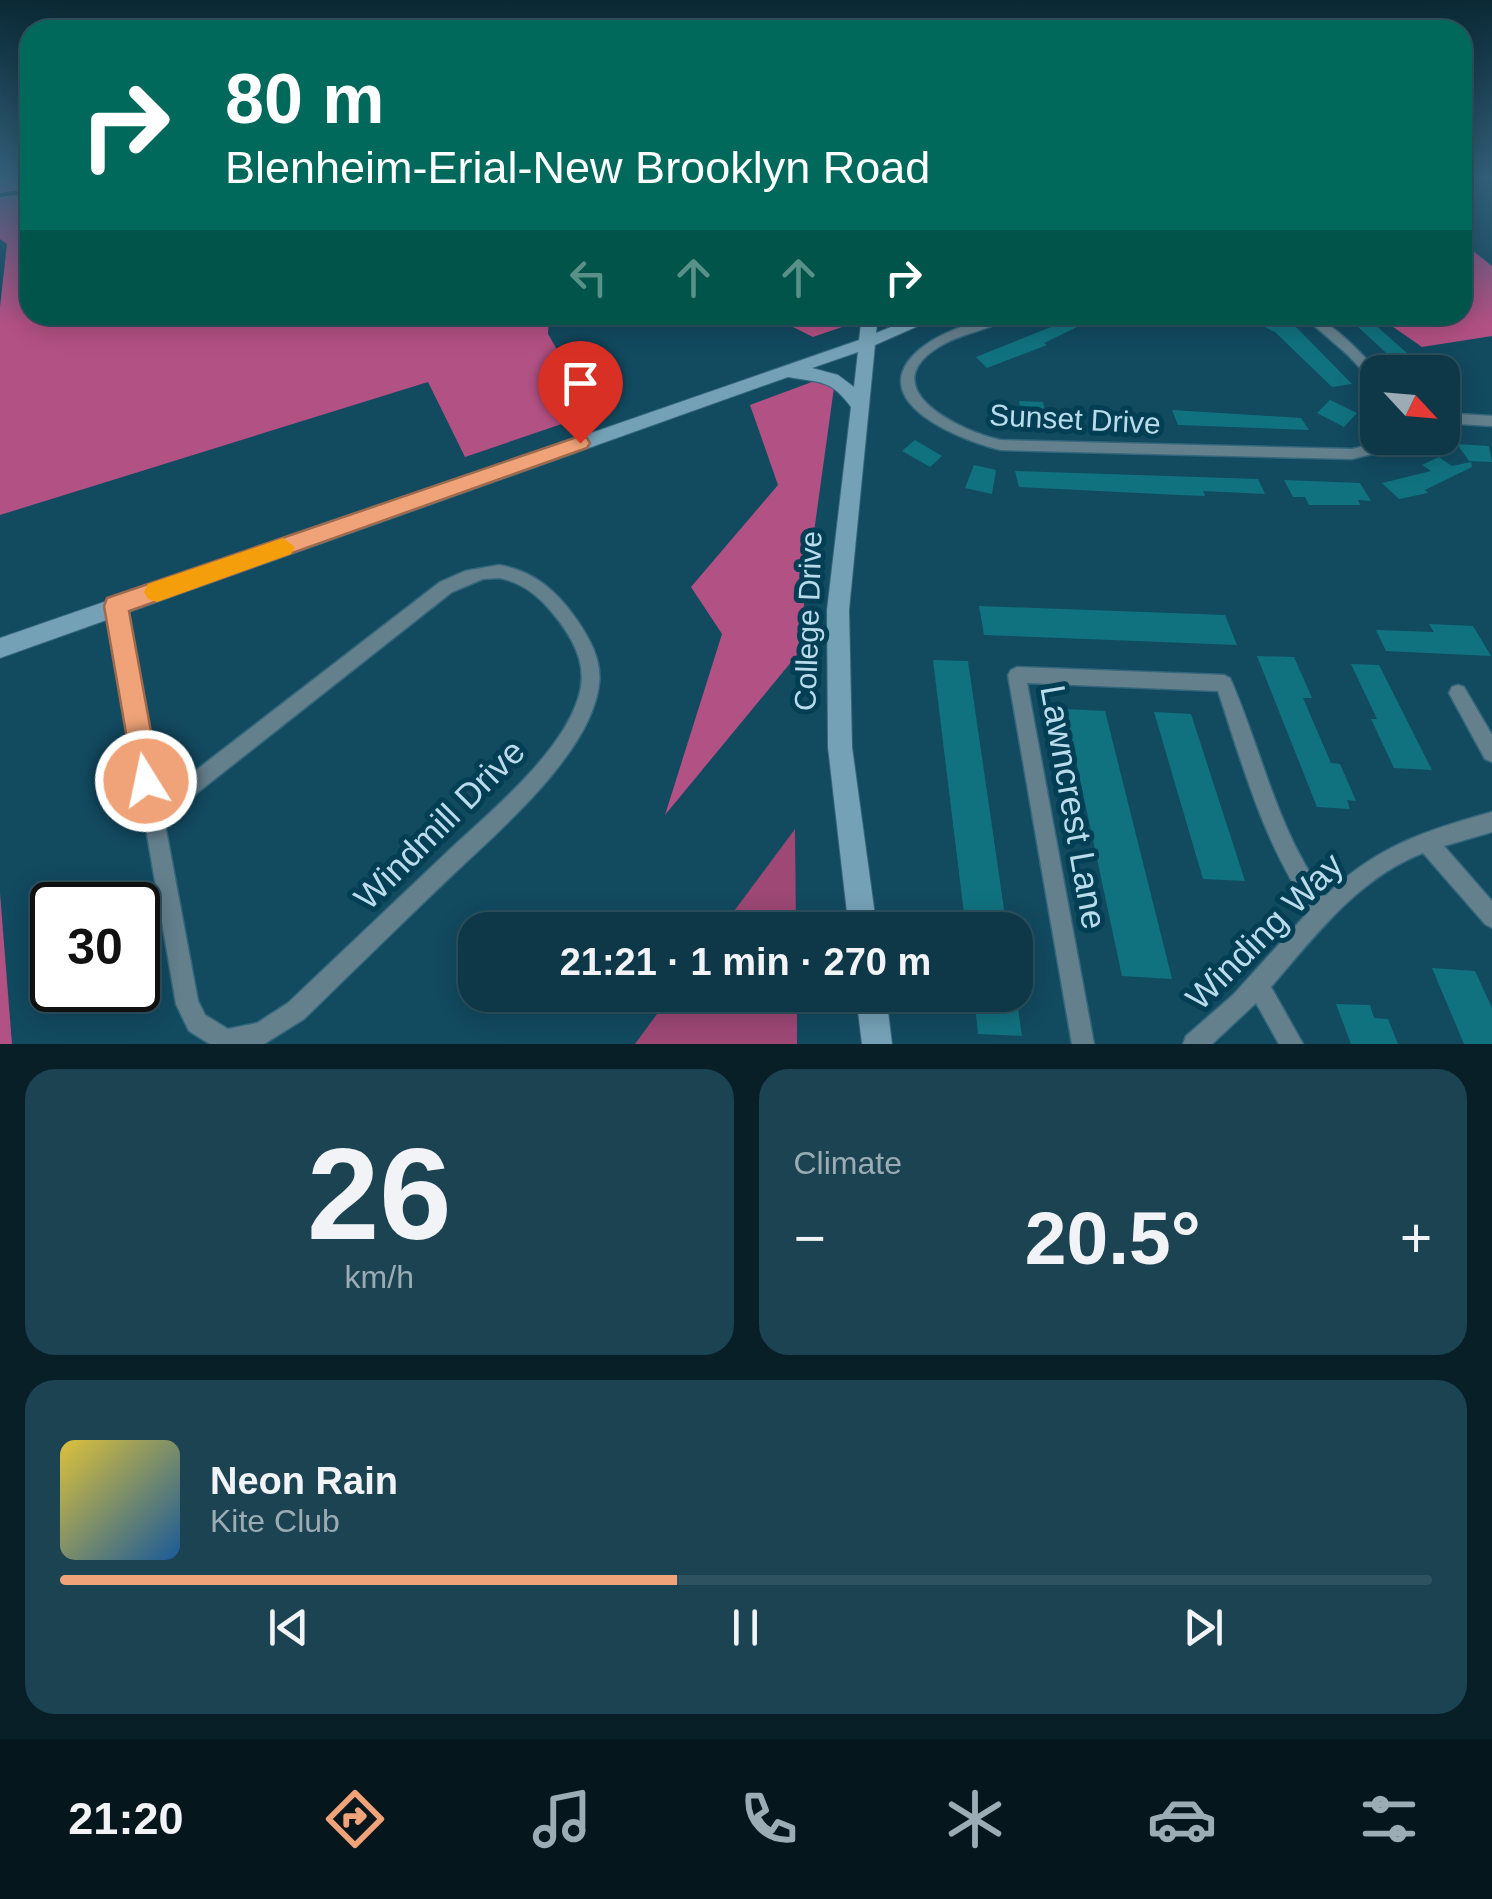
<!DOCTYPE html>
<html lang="en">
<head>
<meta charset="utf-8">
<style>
	body { margin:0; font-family:Arial,sans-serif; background:#1c4352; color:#f1f3f6; height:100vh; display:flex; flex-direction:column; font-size:38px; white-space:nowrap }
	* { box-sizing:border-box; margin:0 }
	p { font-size:32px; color:#9bacb4 }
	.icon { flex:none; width:55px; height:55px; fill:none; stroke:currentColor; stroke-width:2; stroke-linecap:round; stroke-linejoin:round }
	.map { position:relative; height:1044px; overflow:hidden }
	.details { display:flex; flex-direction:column; gap:25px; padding:25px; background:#081f28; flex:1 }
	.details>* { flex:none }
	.banner { position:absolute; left:20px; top:20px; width:1452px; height:305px; border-radius:30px; box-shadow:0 5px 25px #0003,0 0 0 2px #2e5260; background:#00695c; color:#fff; overflow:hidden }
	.needle { width:65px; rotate:116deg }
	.controls { position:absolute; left:1360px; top:355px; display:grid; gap:20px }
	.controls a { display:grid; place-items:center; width:100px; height:100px; border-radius:20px; background:#0e3848; box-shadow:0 5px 25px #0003,0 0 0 2px #2e5260; font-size:50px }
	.speed { position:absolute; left:30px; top:882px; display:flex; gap:20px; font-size:50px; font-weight:700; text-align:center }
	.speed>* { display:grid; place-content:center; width:130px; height:130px; border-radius:50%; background:#0e3848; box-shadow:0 5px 25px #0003,0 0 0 2px #2e5260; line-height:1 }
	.speed .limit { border:5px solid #111; border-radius:15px; background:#fff; color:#111 }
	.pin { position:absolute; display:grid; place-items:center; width:85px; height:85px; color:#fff; margin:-102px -42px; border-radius:50% 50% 50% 0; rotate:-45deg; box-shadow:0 0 10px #0007 }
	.pin .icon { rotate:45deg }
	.me { position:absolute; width:110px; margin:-55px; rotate:350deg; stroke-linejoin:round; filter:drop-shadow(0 0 8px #0008) }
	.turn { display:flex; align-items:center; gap:35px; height:210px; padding:0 40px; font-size:45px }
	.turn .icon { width:130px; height:130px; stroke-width:2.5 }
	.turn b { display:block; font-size:70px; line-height:85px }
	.lanes { display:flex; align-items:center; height:95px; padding:0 40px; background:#0003; justify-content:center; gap:50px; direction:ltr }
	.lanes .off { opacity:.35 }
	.big { font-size:75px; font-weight:600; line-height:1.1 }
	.details .card { flex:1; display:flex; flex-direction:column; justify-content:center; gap:15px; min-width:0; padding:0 35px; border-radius:30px; background:#1c4352 }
	.details .dial { align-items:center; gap:0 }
	.dial b { font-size:130px; line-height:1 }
	.song { display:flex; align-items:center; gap:30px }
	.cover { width:120px; height:120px; border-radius:15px; background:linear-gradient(135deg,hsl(50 70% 55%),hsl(210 70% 35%)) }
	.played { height:10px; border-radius:5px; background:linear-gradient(90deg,#f0a378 45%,#2e5260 45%) }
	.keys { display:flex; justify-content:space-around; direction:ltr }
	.heat { display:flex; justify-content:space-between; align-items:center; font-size:55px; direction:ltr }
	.details .tiles { flex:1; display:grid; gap:25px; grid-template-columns:1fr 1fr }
	.card:last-child { grid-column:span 2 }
	.trip { position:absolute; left:458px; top:912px; width:575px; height:100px; border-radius:30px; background:#0e3848; box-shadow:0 5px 25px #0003,0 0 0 2px #2e5260; font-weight:600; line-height:100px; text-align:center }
	.tabs { display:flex; height:160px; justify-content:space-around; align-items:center; background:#06161d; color:#9bacb4 }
	.tabs .icon { width:70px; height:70px }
	.tabs .active { color:#f0a378 }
	.tabs b { font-size:45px; color:#f1f3f6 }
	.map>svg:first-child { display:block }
</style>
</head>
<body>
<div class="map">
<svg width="1492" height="1044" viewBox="0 0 1492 1044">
	<rect width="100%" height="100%" fill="#124a60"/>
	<path fill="#9d4875" d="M795,829l1,101h-76z
		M671,995h126v49h-162z"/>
	<path fill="#b25184" d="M0,177h30v138h519l-1,19 46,79 -129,44 -37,-75 -428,133v-208l7,-63 -7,-5z
		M1463,243l29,23v70l-70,11 -46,-32h86z
		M769,315h75l-2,12 -29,10z
		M836,373l-39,282 -132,160 57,-181 -31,-47 87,-102 -28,-80z
		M0,893l12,151h-12z"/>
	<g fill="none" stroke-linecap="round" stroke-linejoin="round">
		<path stroke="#023326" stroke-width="4" d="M0,195l30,-4"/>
	</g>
	<path fill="#11727f" d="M1067,315l33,1 -56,27 3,2 -60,23 -11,-11 75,-30 -5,-3z
		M1276,315l21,13 55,56 -20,3 -57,-55 -19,-9z
		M1371,321l29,26 17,14 -19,3 -43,-40z
		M1330,400l27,13 -13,14 -27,-14z
		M1019,401l24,1 4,19 -25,-1z
		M1172,410l129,8 8,12 -131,-5z
		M915,440l27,16 -12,11 -28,-16z
		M1457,444l32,2 3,16 -23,-1z
		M1439,457l13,9 19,-4 1,5 -47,23 3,3 -29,6 -17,-16 49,-12 -9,-6z
		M974,465l22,5 -4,24 -27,-6z
		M1015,471l243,8 7,15 -62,-3 2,5 -26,-1 -160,-8z
		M1284,480l76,3 11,18 -13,-1 2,5h-51l-4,-8h-12z
		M979,606l246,9 12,30 -253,-10z
		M1429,624l44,2 18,30 -105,-5 -10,-21 58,2z
		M1257,656l37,1 18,41h-9l28,65 9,1 16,37 -9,-1 3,9 -33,-2z
		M933,660l35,1 39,269h-41z
		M1351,664l28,1 53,105 -38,-2 -23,-49h6z
		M1065,709l40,2 67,268 -50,-3z
		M1154,712l37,2 54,167 -42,-2z
		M1432,968l43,3 17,37v36h-28z
		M974,995h42l6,41 -44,-2z
		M1336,1004l34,1 4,13 14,1 10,25h-47z"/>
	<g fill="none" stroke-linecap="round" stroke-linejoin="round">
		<g stroke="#34677c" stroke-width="3">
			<path id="minor" d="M998,315h17c-21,14 -50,17 -73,30 -73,42 17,86 59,95l351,9c16,-3 28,-12 44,-11l-16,14 -28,7 -351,-9c-39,-9 -141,-49 -82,-100 22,-19 52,-26 79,-35z
				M1302,315c26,0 59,39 77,57l-1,11 -5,-1 -25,-27z
				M1442,413l50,3v10l-50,-3z
				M499,565c35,6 58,26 78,55 13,19 25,41 22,64 -8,72 -108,153 -158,202 -46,44 -91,88 -137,133l-40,25h-54l-21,-13 -13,-27 -68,-398 2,-5 6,-2 6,2 2,5 36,192 280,-216 25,-11zM499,578c27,5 44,22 60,43 18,24 29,49 19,78 -19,58 -91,115 -134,156 -52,49 -104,99 -156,148l-31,20 -29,6 -23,-14 -7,-14 -34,-182 288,-227 31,-13z
				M1017,667l207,8 6,3c33,75 45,148 95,218 52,-50 99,-65 167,-84v20l-48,14 48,55v27l-7,-4 -62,-71c-65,25 -108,83 -152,134l32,57h-24l-23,-41 -44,41h-29l3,-8 47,-41 77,-85c-46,-66 -67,-144 -92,-219l-191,-8 67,361h-22l-64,-369 3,-5z
				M1458,685l6,2 28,48v27l-7,-3 -36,-66 3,-6z"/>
		</g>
		<g stroke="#34677c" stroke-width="2">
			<path id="secondary" d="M862,315h16l-2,18 45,-18h22l-68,30 -26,265 3,137 25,183h-28l-21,-183 -1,-137 24,-203c-21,-29 -32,-24 -63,-30l-788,281v-20l859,-298zM858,352l-4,35 -16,-12 -26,-7z
				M856,995h30l6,49h-30z"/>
		</g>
		<use href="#minor" fill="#64808d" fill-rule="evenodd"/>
		<use href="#secondary" fill="#75a1b6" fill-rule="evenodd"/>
	</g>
	<linearGradient id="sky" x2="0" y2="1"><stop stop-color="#0a2935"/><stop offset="0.55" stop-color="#33607a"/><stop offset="1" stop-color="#33607a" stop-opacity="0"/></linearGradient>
	<rect width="1492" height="324" fill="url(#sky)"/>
	<path fill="#f0a378" stroke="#9c6a4e" stroke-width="2.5" d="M580,436l7,2 3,5 -3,5 -458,163 31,170 -4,10 -10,4 -10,-4 -32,-185 3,-8z"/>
	<path fill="#f59e0b" d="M283,538l12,9 -4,7 -134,48 -9,-3 -4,-7 4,-8z"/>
	<g text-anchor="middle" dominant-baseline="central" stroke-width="10" stroke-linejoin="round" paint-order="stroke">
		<g font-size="30" fill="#badbec" stroke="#023f55">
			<text transform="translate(1075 419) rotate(3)">Sunset Drive</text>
			<text transform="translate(808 621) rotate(-88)">College Drive</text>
		</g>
		<g font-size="35" fill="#badbec" stroke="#023f55">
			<text transform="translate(1074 807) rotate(80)">Lawncrest Lane</text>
			<text transform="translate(439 824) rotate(-45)">Windmill Drive</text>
			<text transform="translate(1264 931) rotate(-45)">Winding Way</text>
		</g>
	</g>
</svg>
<div class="controls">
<a><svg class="needle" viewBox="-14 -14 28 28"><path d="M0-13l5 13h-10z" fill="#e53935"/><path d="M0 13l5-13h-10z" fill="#9bacb4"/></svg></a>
</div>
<div class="speed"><div class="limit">30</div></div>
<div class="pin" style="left:580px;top:443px;background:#d93025"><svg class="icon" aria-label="arrive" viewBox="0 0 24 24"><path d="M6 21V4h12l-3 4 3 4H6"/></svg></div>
<svg class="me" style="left:146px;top:781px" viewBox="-20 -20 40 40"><circle r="17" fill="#f0a378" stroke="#fff" stroke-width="3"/><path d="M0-11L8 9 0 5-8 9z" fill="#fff"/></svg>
<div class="trip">21:21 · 1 min · 270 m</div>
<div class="banner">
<div class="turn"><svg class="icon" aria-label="right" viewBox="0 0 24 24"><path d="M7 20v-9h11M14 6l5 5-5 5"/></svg><div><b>80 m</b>Blenheim-Erial-New Brooklyn Road</div></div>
<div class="lanes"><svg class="icon off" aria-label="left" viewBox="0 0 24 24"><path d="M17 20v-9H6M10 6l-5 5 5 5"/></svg><svg class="icon off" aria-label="ahead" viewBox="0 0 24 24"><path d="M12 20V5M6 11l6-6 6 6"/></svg><svg class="icon off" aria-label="ahead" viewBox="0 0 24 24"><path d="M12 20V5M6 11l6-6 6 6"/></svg><svg class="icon" aria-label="right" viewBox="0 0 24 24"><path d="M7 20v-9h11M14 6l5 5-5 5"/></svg></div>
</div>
</div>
<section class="details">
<div class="tiles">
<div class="card dial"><b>26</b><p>km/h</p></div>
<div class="card"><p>Climate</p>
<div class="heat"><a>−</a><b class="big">20.5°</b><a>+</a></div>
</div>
<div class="card">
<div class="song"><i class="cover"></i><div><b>Neon Rain</b><p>Kite Club</p></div></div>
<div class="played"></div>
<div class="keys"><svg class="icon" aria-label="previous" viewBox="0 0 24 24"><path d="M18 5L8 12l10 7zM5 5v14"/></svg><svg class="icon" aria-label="pause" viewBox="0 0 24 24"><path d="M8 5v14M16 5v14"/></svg><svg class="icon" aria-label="next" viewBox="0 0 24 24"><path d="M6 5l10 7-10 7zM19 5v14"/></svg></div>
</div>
</div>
</section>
<nav class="tabs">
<b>21:20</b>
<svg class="icon active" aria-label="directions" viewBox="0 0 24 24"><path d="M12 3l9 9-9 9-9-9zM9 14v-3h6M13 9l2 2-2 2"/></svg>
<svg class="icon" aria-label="music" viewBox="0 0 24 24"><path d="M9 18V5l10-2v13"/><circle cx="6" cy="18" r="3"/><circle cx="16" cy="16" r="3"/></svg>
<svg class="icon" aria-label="phone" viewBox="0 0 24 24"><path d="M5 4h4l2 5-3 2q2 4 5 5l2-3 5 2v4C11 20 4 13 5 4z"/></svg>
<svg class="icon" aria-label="climate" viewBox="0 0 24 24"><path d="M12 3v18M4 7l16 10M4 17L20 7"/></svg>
<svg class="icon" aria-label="car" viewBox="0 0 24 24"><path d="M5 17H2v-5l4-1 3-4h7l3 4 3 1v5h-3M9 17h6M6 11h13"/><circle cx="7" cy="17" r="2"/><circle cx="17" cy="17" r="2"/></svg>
<svg class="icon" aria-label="filters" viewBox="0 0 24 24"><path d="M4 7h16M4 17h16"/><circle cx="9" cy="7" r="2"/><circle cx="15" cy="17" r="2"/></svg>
</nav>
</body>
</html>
